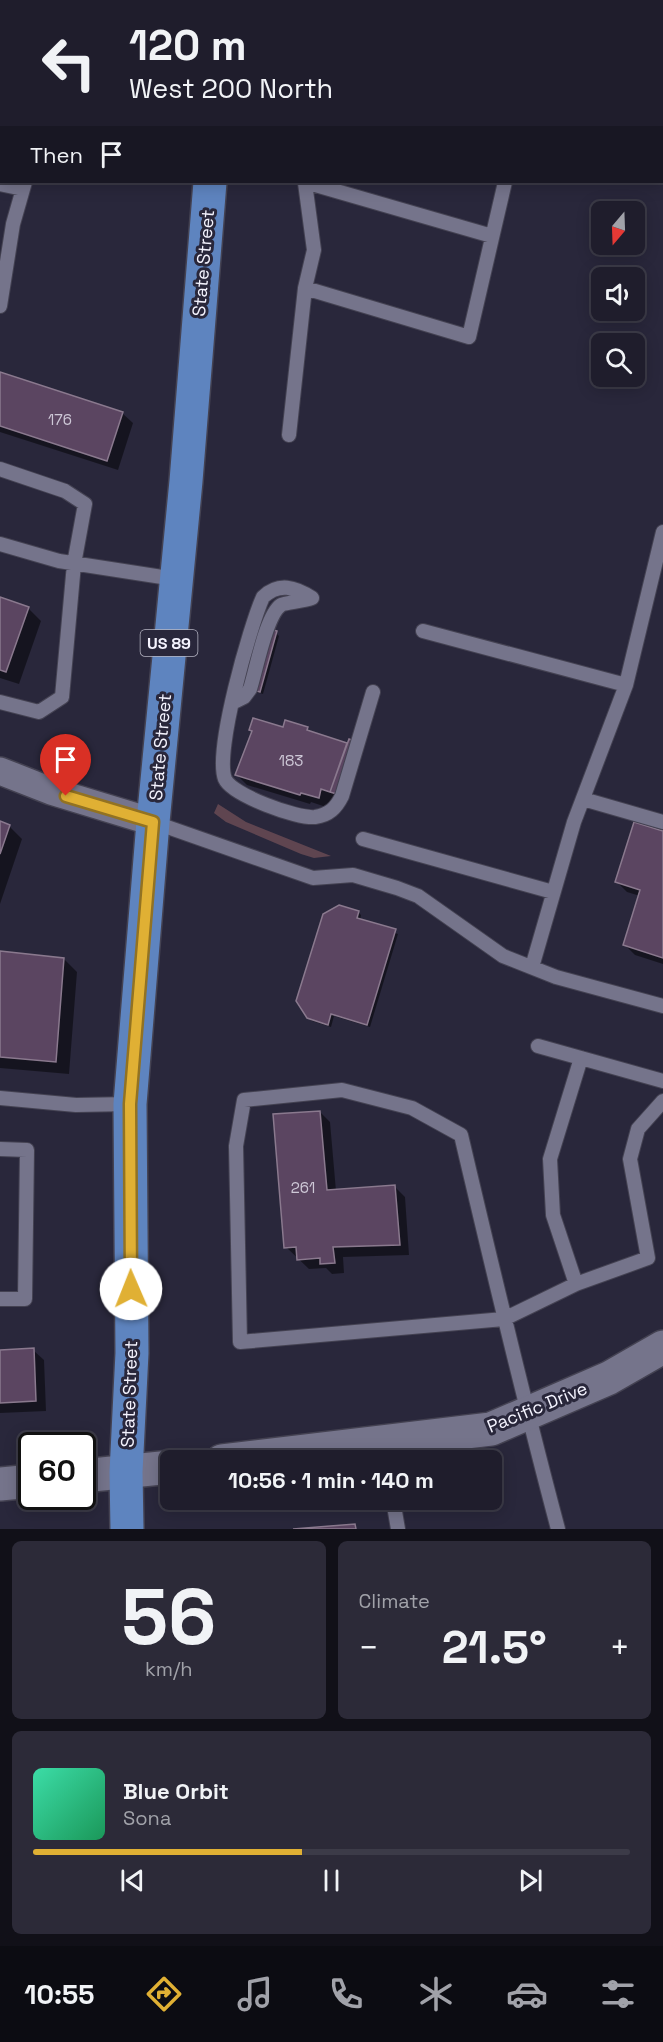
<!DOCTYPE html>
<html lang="en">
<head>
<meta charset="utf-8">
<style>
	body { margin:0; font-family:"Space Grotesk",sans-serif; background:#2c2a38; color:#f1f3f6; height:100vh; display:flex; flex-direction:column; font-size:22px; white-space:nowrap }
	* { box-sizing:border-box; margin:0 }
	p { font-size:20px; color:#a1a2a9 }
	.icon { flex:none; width:33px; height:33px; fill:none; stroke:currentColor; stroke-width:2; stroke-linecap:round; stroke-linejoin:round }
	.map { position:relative; height:1529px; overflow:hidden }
	.details { display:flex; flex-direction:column; gap:12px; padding:12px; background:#111018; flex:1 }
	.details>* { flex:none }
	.top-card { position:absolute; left:0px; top:0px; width:663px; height:183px; box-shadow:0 3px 15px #0003,0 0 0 2px #3c3b48; background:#1f1d2c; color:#f1f3f6; overflow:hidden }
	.needle { width:39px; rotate:199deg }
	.fabs { position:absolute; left:591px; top:201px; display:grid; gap:12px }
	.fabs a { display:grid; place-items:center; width:54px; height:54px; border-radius:9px; background:#1f1d2c; box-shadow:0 3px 15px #0003,0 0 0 2px #3c3b48; font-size:30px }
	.speed { position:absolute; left:18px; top:1432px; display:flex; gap:12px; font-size:30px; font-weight:700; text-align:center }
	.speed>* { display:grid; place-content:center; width:78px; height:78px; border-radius:50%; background:#1f1d2c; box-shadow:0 3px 15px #0003,0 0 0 2px #3c3b48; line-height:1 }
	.speed .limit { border:3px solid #111; border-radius:9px; background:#fff; color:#111 }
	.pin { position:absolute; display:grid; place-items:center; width:51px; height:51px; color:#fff; margin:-62px -26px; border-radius:50% 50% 50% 0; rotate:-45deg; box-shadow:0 0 6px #0007 }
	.pin .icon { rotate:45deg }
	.me { position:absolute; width:66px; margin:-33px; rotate:359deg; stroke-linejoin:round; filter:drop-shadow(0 0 4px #0008) }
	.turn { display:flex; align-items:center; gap:21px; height:126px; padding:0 30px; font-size:27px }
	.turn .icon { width:78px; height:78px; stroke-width:2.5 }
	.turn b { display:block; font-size:42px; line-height:51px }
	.then { display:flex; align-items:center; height:57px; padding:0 30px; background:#0003; gap:12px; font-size:22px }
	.big { font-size:45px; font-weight:800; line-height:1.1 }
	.details .card { flex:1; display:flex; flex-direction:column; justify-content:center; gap:9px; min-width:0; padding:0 21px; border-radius:9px; background:#2c2a38 }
	.details .dial { align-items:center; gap:0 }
	.dial b { font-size:78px; line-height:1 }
	.song { display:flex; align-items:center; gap:18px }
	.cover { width:72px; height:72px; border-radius:9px; background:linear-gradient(135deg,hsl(160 70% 55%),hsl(150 70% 35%)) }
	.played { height:6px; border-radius:3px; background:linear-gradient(90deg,#e0b034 45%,#3c3b48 45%) }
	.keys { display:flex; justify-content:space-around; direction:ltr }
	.heat { display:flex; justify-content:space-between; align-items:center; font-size:33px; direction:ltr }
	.details .tiles { flex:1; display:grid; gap:12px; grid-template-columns:1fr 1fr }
	.card:last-child { grid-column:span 2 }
	.trip { position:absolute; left:160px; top:1450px; width:342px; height:60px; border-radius:9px; background:#1f1d2c; box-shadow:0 3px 15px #0003,0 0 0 2px #3c3b48; font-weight:800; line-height:60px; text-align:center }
	.menu { display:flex; height:96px; justify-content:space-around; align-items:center; background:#0c0c12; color:#a1a2a9 }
	.menu .icon { width:42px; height:42px }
	.menu .current { color:#e0b034 }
	.menu b { font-size:27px; color:#f1f3f6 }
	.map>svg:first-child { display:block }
</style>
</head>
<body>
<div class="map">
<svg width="663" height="1529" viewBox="0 0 663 1529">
	<rect width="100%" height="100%" fill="#29273b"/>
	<path fill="#5f4550" d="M218,804l28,18 85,34 -17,2 -13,-4 -75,-32 -12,-9z"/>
	<path fill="#0007" d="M0,0h78v2z
		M0,374l122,39 11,10 -15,47 -118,-38z
		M0,598l28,10 13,13 -22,63 -19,-6z
		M276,633l3,3 -16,58 -26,-8z
		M307,728l5,6 36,11 -7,56 -9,-2 -3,9 -18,-6 -1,2 -63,-19 -10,-10 16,-42 -3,-3z
		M0,823l9,3 13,13 -22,65z
		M663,833v131l-28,-9 -10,-10 15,-49 -13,-4 -10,-10z
		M358,912l3,3 -1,5 38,14 -28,93 -36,-11 -3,11 -19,-6 -4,-3z
		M0,953l64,6 13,13 -8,102 -69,-6z
		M320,1112l10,10 6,69 58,-5 11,11 4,58 -66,2 1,16 -12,1 -6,-6 -17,1 -23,-22z
		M33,1350l11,10 2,51 -46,2v-61z"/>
	<path fill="#5b4561" stroke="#8a798e" stroke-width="1.5" d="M19,0h42l-1,2z
		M0,372l123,40 -16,49 -107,-35z
		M0,597l29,10 -23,65 -6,-2z
		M249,623l28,8 -17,61 -28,-8z
		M253,718l30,9 2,-7 23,7 -1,3 40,13 -17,49 -9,-3 -2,9 -18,-5 -1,2 -65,-20 17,-44 -3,-1z
		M349,739l11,4 -17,53 -13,-4z
		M0,821l10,4 -10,29z
		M634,822l29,9v127l-40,-13 17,-55 -25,-8z
		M339,905l20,6 -2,7 39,11 -29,96 -36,-11 -3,11 -21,-7 -11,-17 27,-87z
		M0,951l64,7 -8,104 -56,-5z
		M320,1111l7,79 68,-5 5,60 -67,2 2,16 -15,1v-6l-23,2 -1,-13 -12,1 -11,-134z
		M34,1348l2,53 -36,2v-53z
		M355,1524l1,5h-63z"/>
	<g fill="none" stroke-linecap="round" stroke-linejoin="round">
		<g stroke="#444252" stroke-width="16">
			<path id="service" d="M662,113l1,1
				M305,182l187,54
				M0,184l23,5 2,-7
				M305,288l9,-38 -9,-67
				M0,306l13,-82 10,-35
				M289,435l16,-147 164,49 36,-155
				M0,469l65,22 20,13 -11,60 -12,133 -23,15 -39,-10
				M0,544l59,17 116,18
				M312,598c-17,-11 -33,-16 -49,-1 -13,29 -49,155 -38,182 7,16 72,40 90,38 14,-2 21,-9 27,-21l31,-104
				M423,631l203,54
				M232,703l12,-6 6,-8c6,-18 16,-74 31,-84 3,-2 23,-4 31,-7
				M583,799l80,23
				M153,822l160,56 40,-3 44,13 21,8 85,60 53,21 107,29
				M363,839l190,53
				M532,967l42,-145 52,-137 37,-153
				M538,1046l125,35
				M0,1098l76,7 54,-1
				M0,1149l27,1 -2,149h-25
				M576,1284l-23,-69 -3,-56 31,-101
				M393,1500l5,29
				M558,1529c-35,-131 -66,-262 -97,-394l-49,-27 -70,-18 -98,10 -8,46 4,196 264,-23 72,-35 72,-26 -18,-99 8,-30 25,-28"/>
		</g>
		<g stroke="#444252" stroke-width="30">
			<path id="minor" d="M645,2l1,-2
				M0,113l2,1
				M0,771l51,20 102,31"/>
		</g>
		<g stroke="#444252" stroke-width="36">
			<path id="tertiary" d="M415,0l5,2
				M662,18l1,1
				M222,1461l269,-32 118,-51 54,-31
				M82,1476l89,-9
				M0,1484l32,-3"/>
		</g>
		<g stroke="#444252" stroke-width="36">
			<path id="primary" d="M228,2v-2
				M127,1529l-1,-57 6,-119 -2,-249 23,-282 33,-341 24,-299"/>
		</g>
		<use href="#service" stroke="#75748b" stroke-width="14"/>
		<use href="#minor" stroke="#75748b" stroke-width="27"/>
		<use href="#tertiary" stroke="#75748b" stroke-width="33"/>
		<use href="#primary" stroke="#5e84bf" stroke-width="33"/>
	</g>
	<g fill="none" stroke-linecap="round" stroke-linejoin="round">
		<g stroke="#927222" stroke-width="15">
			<path id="route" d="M66,796l87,26 -23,282 1,185"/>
		</g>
		<use href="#route" stroke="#e0b034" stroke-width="10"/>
	</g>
	<g text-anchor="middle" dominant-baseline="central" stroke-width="6" stroke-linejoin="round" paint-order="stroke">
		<g font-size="15" fill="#cec8d7">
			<text x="60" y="419">176</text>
			<text x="291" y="760">183</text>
			<text x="303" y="1187">261</text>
		</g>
		<rect fill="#29273b" stroke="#b7b6c4" stroke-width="1.5" x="140.5" y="630" width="57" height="26" rx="4.5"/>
		<g font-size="16" font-weight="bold" fill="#f4f3fe">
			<text x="169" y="643">US 89</text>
		</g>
		<g font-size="18" fill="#f4f3fe" stroke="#29273b">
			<text transform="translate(203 263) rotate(-85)">State Street</text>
			<text transform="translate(160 747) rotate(-85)">State Street</text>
			<text transform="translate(129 1394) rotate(-88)">State Street</text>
			<text transform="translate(537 1407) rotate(-22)">Pacific Drive</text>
		</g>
	</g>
</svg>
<div class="fabs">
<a><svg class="needle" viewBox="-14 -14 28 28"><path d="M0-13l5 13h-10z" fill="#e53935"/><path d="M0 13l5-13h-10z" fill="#a1a2a9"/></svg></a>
<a><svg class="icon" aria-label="sound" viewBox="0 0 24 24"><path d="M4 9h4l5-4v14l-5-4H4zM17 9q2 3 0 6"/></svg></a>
<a><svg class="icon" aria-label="search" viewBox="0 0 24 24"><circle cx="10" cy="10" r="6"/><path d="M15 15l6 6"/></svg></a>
</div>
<div class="speed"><div class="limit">60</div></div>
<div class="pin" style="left:66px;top:796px;background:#d93025"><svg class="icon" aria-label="arrive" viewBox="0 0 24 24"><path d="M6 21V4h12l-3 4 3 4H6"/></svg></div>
<svg class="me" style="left:131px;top:1289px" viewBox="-20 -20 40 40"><circle r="19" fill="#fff"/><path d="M0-13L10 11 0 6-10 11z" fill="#e0b034"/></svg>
<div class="trip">10:56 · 1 min · 140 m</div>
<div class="top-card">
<div class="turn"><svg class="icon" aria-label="left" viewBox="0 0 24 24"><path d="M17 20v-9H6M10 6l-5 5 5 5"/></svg><div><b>120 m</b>West 200 North</div></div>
<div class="then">Then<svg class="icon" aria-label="arrive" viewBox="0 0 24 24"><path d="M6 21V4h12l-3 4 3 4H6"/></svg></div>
</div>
</div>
<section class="details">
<div class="tiles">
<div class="card dial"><b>56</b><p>km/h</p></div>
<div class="card"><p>Climate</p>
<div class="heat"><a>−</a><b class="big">21.5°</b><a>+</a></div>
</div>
<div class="card">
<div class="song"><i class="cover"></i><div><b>Blue Orbit</b><p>Sona</p></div></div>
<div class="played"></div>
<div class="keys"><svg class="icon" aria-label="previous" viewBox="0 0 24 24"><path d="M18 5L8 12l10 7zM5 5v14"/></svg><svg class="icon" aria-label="pause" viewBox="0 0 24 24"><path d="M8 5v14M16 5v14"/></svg><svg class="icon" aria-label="next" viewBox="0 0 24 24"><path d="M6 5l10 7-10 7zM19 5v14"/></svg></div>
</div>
</div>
</section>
<nav class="menu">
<b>10:55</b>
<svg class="icon current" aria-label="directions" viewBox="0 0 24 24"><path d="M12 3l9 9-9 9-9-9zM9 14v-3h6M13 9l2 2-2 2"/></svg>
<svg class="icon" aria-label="music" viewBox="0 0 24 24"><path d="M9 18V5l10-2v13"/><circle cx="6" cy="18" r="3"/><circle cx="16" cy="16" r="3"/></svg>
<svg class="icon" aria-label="phone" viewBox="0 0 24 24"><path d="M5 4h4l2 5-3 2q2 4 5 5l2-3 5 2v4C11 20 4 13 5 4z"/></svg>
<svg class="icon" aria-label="climate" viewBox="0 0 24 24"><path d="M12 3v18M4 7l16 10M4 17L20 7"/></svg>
<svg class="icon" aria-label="car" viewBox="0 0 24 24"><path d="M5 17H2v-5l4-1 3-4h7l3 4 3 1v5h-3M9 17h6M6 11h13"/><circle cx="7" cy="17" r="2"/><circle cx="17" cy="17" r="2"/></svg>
<svg class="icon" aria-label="filters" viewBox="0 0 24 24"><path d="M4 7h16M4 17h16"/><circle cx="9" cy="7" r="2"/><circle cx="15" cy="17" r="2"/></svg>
</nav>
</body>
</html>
